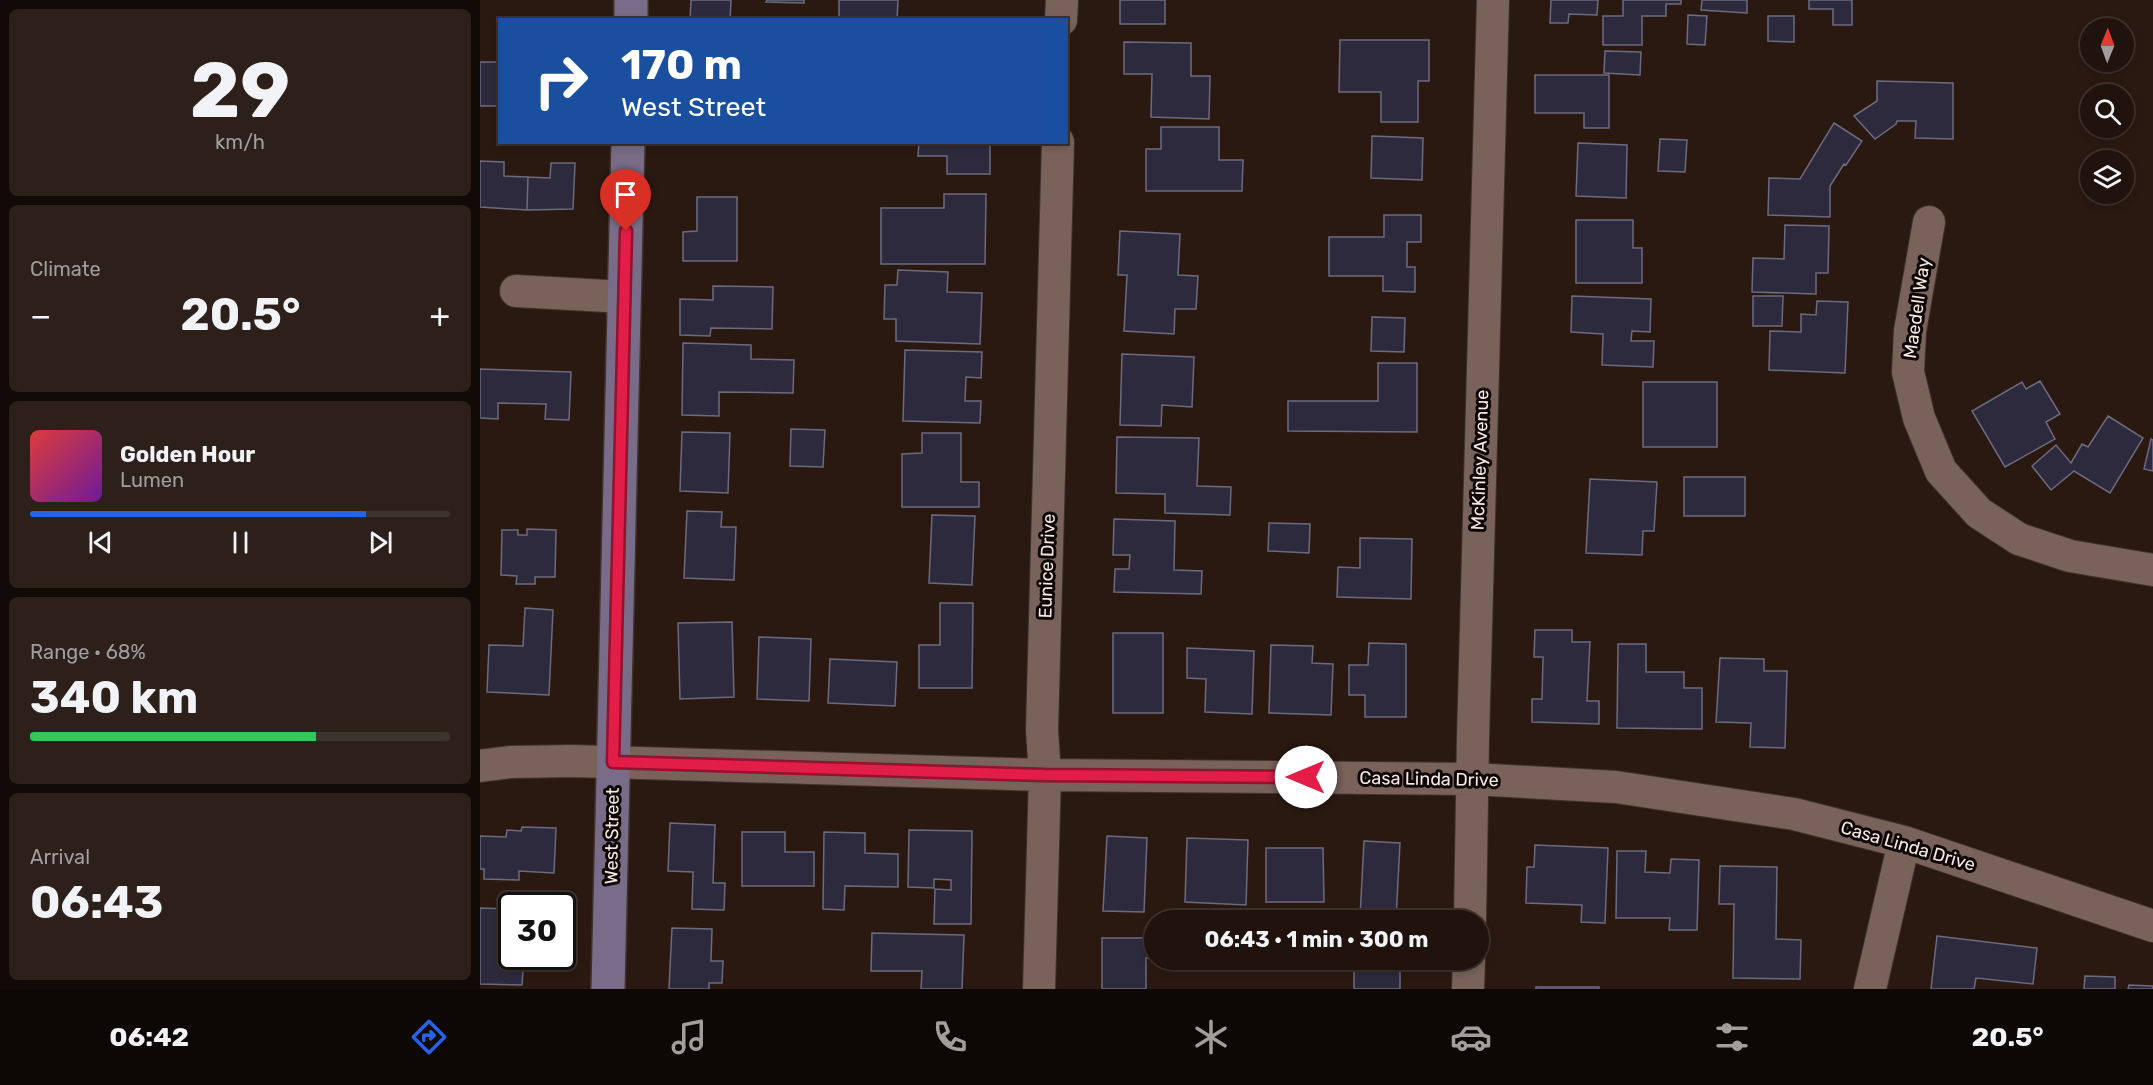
<!DOCTYPE html>
<html lang="en">
<head>
<meta charset="utf-8">
<style>
	body { margin:0; font-family:Rubik,sans-serif; background:#2d201b; color:#f1f3f6; height:100vh; display:flex; flex-direction:column; font-size:22px; white-space:nowrap }
	* { box-sizing:border-box; margin:0 }
	p { font-size:20px; color:#a29e9d }
	.icon { flex:none; width:33px; height:33px; fill:none; stroke:currentColor; stroke-width:2; stroke-linecap:round; stroke-linejoin:round }
	.map { position:relative; flex:1; overflow:hidden }
	.sheet { display:flex; flex-direction:column; gap:9px; padding:9px; background:#120a07; width:480px }
	.sheet>* { flex:none }
	.top-card { position:absolute; left:18px; top:18px; width:570px; height:126px; border-radius:0px; box-shadow:0 3px 9px #0003,0 0 0 2px #3d322e; background:#1a4fa0; color:#fff; overflow:hidden }
	.needle { width:39px; rotate:1deg }
	.controls { position:absolute; left:1600px; top:18px; display:grid; gap:12px }
	.controls a { display:grid; place-items:center; width:54px; height:54px; border-radius:50%; background:#20130d; box-shadow:0 3px 9px #0003,0 0 0 2px #3d322e; font-size:30px }
	.speed { position:absolute; left:18px; top:892px; display:flex; gap:12px; font-size:30px; font-weight:700; text-align:center }
	.speed>* { display:grid; place-content:center; width:78px; height:78px; border-radius:50%; background:#20130d; box-shadow:0 3px 9px #0003,0 0 0 2px #3d322e; line-height:1 }
	.speed .limit { border:3px solid #111; border-radius:9px; background:#fff; color:#111 }
	.pin { position:absolute; display:grid; place-items:center; width:51px; height:51px; color:#fff; margin:-62px -26px; border-radius:50% 50% 50% 0; rotate:-45deg; box-shadow:0 0 6px #0007 }
	.pin .icon { rotate:45deg }
	.me { position:absolute; width:66px; margin:-33px; rotate:270deg; stroke-linejoin:round; filter:drop-shadow(0 0 4px #0008) }
	.turn { display:flex; align-items:center; gap:21px; height:126px; padding:0 24px; font-size:27px }
	.turn .icon { width:78px; height:78px; stroke-width:2.5 }
	.turn b { display:block; font-size:42px; line-height:51px }
	.big { font-size:45px; font-weight:700; line-height:1.1 }
	.sheet .tile { flex:1; display:flex; flex-direction:column; justify-content:center; gap:9px; min-width:0; padding:0 21px; border-radius:9px; background:#2d201b }
	.sheet .dial { align-items:center; gap:0 }
	.dial b { font-size:78px; line-height:1 }
	.song { display:flex; align-items:center; gap:18px }
	.cover { width:72px; height:72px; border-radius:9px; background:linear-gradient(135deg,hsl(0 70% 55%),hsl(280 70% 35%)) }
	.played { height:6px; border-radius:3px; background:linear-gradient(90deg,#2563eb 80%,#3d322e 80%) }
	.keys { display:flex; justify-content:space-around; direction:ltr }
	.heat { display:flex; justify-content:space-between; align-items:center; font-size:33px; direction:ltr }
	.charge { height:9px; border-radius:4px; background:linear-gradient(90deg,#34c759 68%,#3d322e 0) }
	.trip { position:absolute; left:664px; top:910px; width:345px; height:60px; border-radius:30px; background:#20130d; box-shadow:0 3px 9px #0003,0 0 0 2px #3d322e; font-weight:700; line-height:60px; text-align:center }
	.dock { display:flex; height:96px; justify-content:space-around; align-items:center; background:#0d0805; color:#a29e9d }
	.dock .icon { width:42px; height:42px }
	.dock .on { color:#2563eb }
	.dock b { font-size:27px; color:#f1f3f6 }
	main { display:flex; flex:1; min-height:0 }
	.map>svg:first-child { display:block }
</style>
</head>
<body>
<main>
<section class="sheet">
<div class="tile dial"><b>29</b><p>km/h</p></div>
<div class="tile"><p>Climate</p>
<div class="heat"><a>−</a><b class="big">20.5°</b><a>+</a></div>
</div>
<div class="tile">
<div class="song"><i class="cover"></i><div><b>Golden Hour</b><p>Lumen</p></div></div>
<div class="played"></div>
<div class="keys"><svg class="icon" aria-label="previous" viewBox="0 0 24 24"><path d="M18 5L8 12l10 7zM5 5v14"/></svg><svg class="icon" aria-label="pause" viewBox="0 0 24 24"><path d="M8 5v14M16 5v14"/></svg><svg class="icon" aria-label="next" viewBox="0 0 24 24"><path d="M6 5l10 7-10 7zM19 5v14"/></svg></div>
</div>
<div class="tile"><p>Range · 68%</p><b class="big">340 km</b><div class="charge"></div></div>
<div class="tile"><p>Arrival</p><b class="big">06:43</b></div>
</section>
<div class="map">
<svg width="1673" height="989" viewBox="0 0 1673 989">
	<rect width="100%" height="100%" fill="#2a1911"/>
	<path fill="#2c2a3c" stroke="#6d6a7f" stroke-width="1.5" d="M211,0h40l-1,20h-40z
		M287,0h37v3l-38,-1z
		M359,0h59l-1,20h-58z
		M640,0h45v24h-45z
		M1071,0h47l-1,15 -28,-1 -1,9h-18z
		M1143,0h58v4h-15v12h-24v29h-39v-29h20z
		M1222,0h45v13l-46,-3z
		M1329,0h43v25h-19v-16h-24z
		M1208,15l19,1 -2,29 -18,-1z
		M1288,16h26v26l-26,-1z
		M860,40h89v41h-11v41h-37v-30h-42z
		M644,42l67,1v33h19l-1,43 -58,-2 1,-43h-28z
		M1125,51l36,1 -1,23 -36,-2z
		M0,62h20v44h-20z
		M1055,75h74v53h-25v-15h-49z
		M1397,81l76,2v56l-38,-1 1,-17h-19l-1,3 -21,15 -21,-23 23,-15z
		M1354,123l28,18 -16,24 -2,-1 -14,22v31l-62,-2 1,-37 31,1z
		M681,127h58v33h24l-1,31h-96v-42h15z
		M892,136l51,2 -1,42 -51,-2z
		M1180,139l27,1 -2,32 -27,-1z
		M439,142h71v32h-43v-18h-29z
		M1098,143l49,2 -1,53 -50,-2z
		M0,161l24,1v14l24,1 -1,33 -47,-3z
		M71,163h24l-2,46 -46,1 1,-33 22,1z
		M464,194h42l-1,70h-104v-56h63z
		M217,197h40v64h-54v-29l14,-1z
		M904,215h37v27h-14v25h8v25l-32,-1v-15h-54v-39h55z
		M1096,220h57v28h9v35h-66z
		M1305,225l44,1 -1,47h-12v21l-64,-2 1,-34 31,1z
		M640,231l60,3 -2,41 20,1 -2,33h-21l-1,25 -50,-3 3,-56h-9z
		M418,270l50,2 -1,20 35,1 -2,51 -84,-3v-22h-12l1,-34h12z
		M233,286l60,1 -1,42 -61,-1 -1,8 -30,-1v-36l33,1z
		M1092,296l79,3 -1,33 -18,-1 -1,10h23l-1,26 -51,-2 1,-31 -32,-2z
		M1273,296h30l-1,30h-29z
		M1337,301l31,1 -3,71 -76,-3 1,-39 31,1v-18l15,1z
		M892,317l33,1 -1,34 -33,-1z
		M203,343l68,2v14l43,1 -1,33 -74,-1v24l-37,-1z
		M425,350l77,2 -1,26 -15,-1 -1,24h16l-1,22 -77,-2z
		M642,354l72,3 -2,50 -30,-2 -1,21 -41,-1z
		M898,363h39v69l-129,-1v-30h90z
		M0,369l91,3 -2,48 -24,-1 1,-15 -48,-1v16l-18,-1z
		M1560,381l20,33 -14,8 9,17 -50,28 -33,-56 50,-29 4,7z
		M1163,382h74v65h-74z
		M1628,416l35,22 -33,55 -36,-22 -23,19 -19,-24 24,-21 15,18 11,-19 6,3z
		M311,429l34,1 -2,37 -33,-1z
		M202,432l48,1 -2,60 -48,-2z
		M442,433h39v49h18v25h-77v-53l20,-1z
		M637,437l82,1 -2,48 34,1 -1,28 -65,-2v-19l-49,-1z
		M1671,439l2,1v31l-9,-2z
		M1204,477h61v39h-61z
		M1110,479l67,3 -3,49h-11l-1,24 -56,-2z
		M207,511l35,1 -1,15h15l-2,53 -50,-2z
		M452,515l43,1 -3,69 -43,-2z
		M634,519l61,2 -1,49 28,1 -1,23 -87,-2 1,-23h14l1,-14h-17z
		M789,523l41,1 -1,29 -41,-2z
		M47,529l29,1 -1,47h-20v7h-19l1,-8 -16,-1 1,-45h16v5h9z
		M880,538l52,1 -1,60 -74,-2 1,-30 22,1z
		M460,603h33l-1,85h-53v-43h21z
		M45,608l28,2 -4,85 -62,-3 2,-47 34,1z
		M252,622l2,75 -54,2 -2,-76z
		M1055,630h37v12h18l-3,59h12v23l-67,-2v-23h10l1,-42h-9z
		M633,633h50v80h-50z
		M279,637l52,2 -2,62 -52,-2z
		M889,643l37,1v73h-41v-22h-16v-30h19z
		M1138,644h28v28h38v16h18v41l-85,-1z
		M791,645l42,1 -1,17 21,1 -2,51 -62,-2z
		M707,648l67,3 -2,63 -47,-2 1,-33 -19,-1z
		M1240,658l44,1v12h23l-2,77 -35,-1 1,-24 -35,-1z
		M350,659l67,3 -2,44 -67,-3z
		M190,823l45,2 -2,58h12l-1,27 -32,-1 1,-37 -25,-1z
		M42,827l34,1 -2,45 -35,-2v9l-35,-1v-10h-4v-33l26,1 1,-7 14,1z
		M429,830l63,1 -1,93h-37l1,-35 16,1v-10l-17,-1v9l-26,-1z
		M262,832h43v20h29v34h-72z
		M344,832l41,1v20l33,1v33l-53,-1 -1,24 -21,-1z
		M627,836l40,2 -3,74 -41,-1z
		M707,838l61,2 -2,65 -61,-3z
		M884,841l36,2 -4,76 -36,-2z
		M1055,845l73,3 -3,75 -24,-1 1,-17 -56,-2 1,-36h7z
		M786,848h57l1,54h-58z
		M1137,851h29l-1,21 25,1 1,-14 28,1 -2,70h-28l1,-12h-54z
		M1240,866l57,1 -1,72 25,1 -1,39 -67,-1 1,-74h-15z
		M0,908l32,1v48h12l-2,28 -42,-1z
		M192,928l40,1 -1,32h12l-1,22h-13v6h-40z
		M392,933l92,2 -2,54h-41l1,-18h-51z
		M1457,936l100,12 -4,36 -57,-6 -2,11h-43z
		M622,938h53v20h-9v31h-44z
		M874,960h46v29h-46z
		M1605,976l30,1v12h-31z
		M1649,985l24,1v3h-25z
		M1056,987h63v2h-63z"/>
	<g fill="none" stroke-linecap="round" stroke-linejoin="round">
		<g stroke="#40322e" stroke-width="34">
			<path id="street" d="M581,20l1,-20
				M1449,222l-19,109 -2,41 11,46 22,53 38,42 40,26 51,17 83,14
				M36,291l108,6
				M0,766l30,-4 63,-1 472,14 428,4 143,8 178,27 110,28 249,84
				M990,921l3,-183 20,-738
				M559,989l6,-214 -3,-45 16,-588
				M988,989l1,-29
				M1390,989l34,-147"/>
		</g>
		<g stroke="#40322e" stroke-width="36">
			<path id="secondary" d="M151,20v-20
				M128,989l20,-847"/>
		</g>
		<use href="#street" stroke="#786259" stroke-width="32"/>
		<use href="#secondary" stroke="#786c88" stroke-width="33"/>
	</g>
	<g fill="none" stroke-linecap="round" stroke-linejoin="round">
		<g stroke="#92132f" stroke-width="15">
			<path id="route" d="M146,231l-13,531 432,13 261,2"/>
		</g>
		<use href="#route" stroke="#e11d48" stroke-width="10"/>
	</g>
	<g text-anchor="middle" dominant-baseline="central" stroke-width="6" stroke-linejoin="round" paint-order="stroke">
		<g font-size="18" fill="#f7eae4" stroke="#0d0604">
			<text transform="translate(1437 308) rotate(-82)">Maedell Way</text>
			<text transform="translate(1000 460) rotate(-88)">McKinley Avenue</text>
			<text transform="translate(567 566) rotate(-88)">Eunice Drive</text>
			<text transform="translate(949 779) rotate(1)">Casa Linda Drive</text>
			<text transform="translate(132 836) rotate(-89)">West Street</text>
			<text transform="translate(1428 846) rotate(16)">Casa Linda Drive</text>
		</g>
	</g>
</svg>
<div class="controls">
<a><svg class="needle" viewBox="-14 -14 28 28"><path d="M0-13l5 13h-10z" fill="#e53935"/><path d="M0 13l5-13h-10z" fill="#a29e9d"/></svg></a>
<a><svg class="icon" aria-label="search" viewBox="0 0 24 24"><circle cx="10" cy="10" r="6"/><path d="M15 15l6 6"/></svg></a>
<a><svg class="icon" aria-label="layers" viewBox="0 0 24 24"><path d="M12 4l9 5-9 5-9-5zM3 14l9 5 9-5"/></svg></a>
</div>
<div class="speed"><div class="limit">30</div></div>
<div class="pin" style="left:146px;top:231px;background:#d93025"><svg class="icon" aria-label="arrive" viewBox="0 0 24 24"><path d="M6 21V4h12l-3 4 3 4H6"/></svg></div>
<svg class="me" style="left:826px;top:777px" viewBox="-20 -20 40 40"><circle r="19" fill="#fff"/><path d="M0-13L10 11 0 6-10 11z" fill="#e11d48"/></svg>
<div class="trip">06:43 · 1 min · 300 m</div>
<div class="top-card">
<div class="turn"><svg class="icon" aria-label="right" viewBox="0 0 24 24"><path d="M7 20v-9h11M14 6l5 5-5 5"/></svg><div><b>170 m</b>West Street</div></div>
</div>
</div>
</main>
<nav class="dock">
<b>06:42</b>
<svg class="icon on" aria-label="directions" viewBox="0 0 24 24"><path d="M12 3l9 9-9 9-9-9zM9 14v-3h6M13 9l2 2-2 2"/></svg>
<svg class="icon" aria-label="music" viewBox="0 0 24 24"><path d="M9 18V5l10-2v13"/><circle cx="6" cy="18" r="3"/><circle cx="16" cy="16" r="3"/></svg>
<svg class="icon" aria-label="phone" viewBox="0 0 24 24"><path d="M5 4h4l2 5-3 2q2 4 5 5l2-3 5 2v4C11 20 4 13 5 4z"/></svg>
<svg class="icon" aria-label="climate" viewBox="0 0 24 24"><path d="M12 3v18M4 7l16 10M4 17L20 7"/></svg>
<svg class="icon" aria-label="car" viewBox="0 0 24 24"><path d="M5 17H2v-5l4-1 3-4h7l3 4 3 1v5h-3M9 17h6M6 11h13"/><circle cx="7" cy="17" r="2"/><circle cx="17" cy="17" r="2"/></svg>
<svg class="icon" aria-label="filters" viewBox="0 0 24 24"><path d="M4 7h16M4 17h16"/><circle cx="9" cy="7" r="2"/><circle cx="15" cy="17" r="2"/></svg>
<b>20.5°</b>
</nav>
</body>
</html>
